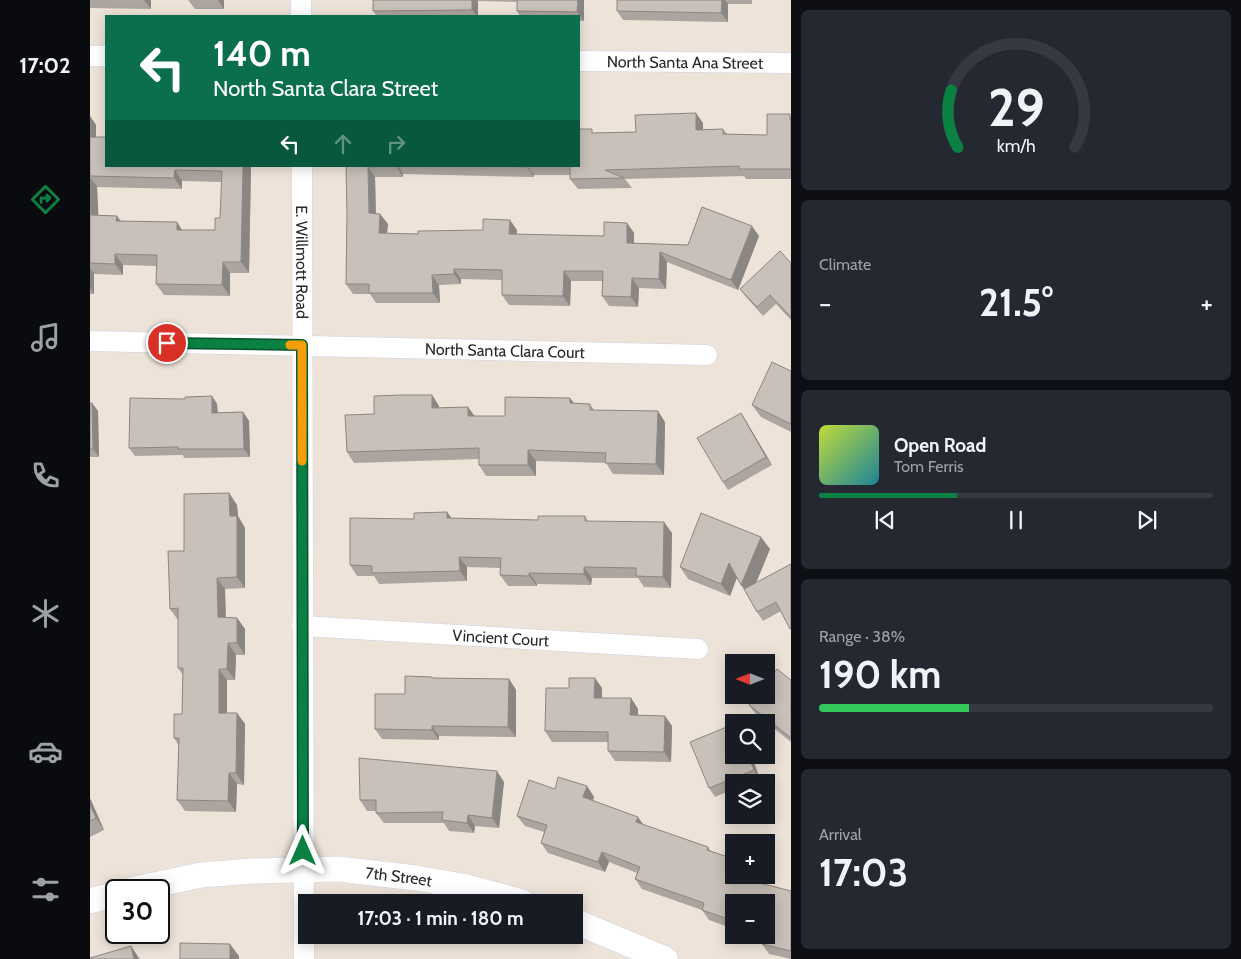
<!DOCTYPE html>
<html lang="en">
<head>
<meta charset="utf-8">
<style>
	body { margin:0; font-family:Cabin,sans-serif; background:#242831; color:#f1f3f6; height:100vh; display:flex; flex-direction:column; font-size:19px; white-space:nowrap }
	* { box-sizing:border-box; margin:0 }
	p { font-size:16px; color:#9ea1a6 }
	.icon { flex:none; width:28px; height:28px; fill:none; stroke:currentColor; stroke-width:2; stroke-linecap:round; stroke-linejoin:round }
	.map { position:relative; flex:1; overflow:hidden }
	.sheet { display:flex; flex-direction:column; gap:10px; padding:10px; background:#0d0f14; width:450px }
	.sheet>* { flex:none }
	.hud { position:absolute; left:15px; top:15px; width:475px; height:152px; border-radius:0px; box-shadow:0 2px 12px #0003; background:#0b6e4f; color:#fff; overflow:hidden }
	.needle { width:32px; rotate:270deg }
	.controls { position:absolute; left:635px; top:654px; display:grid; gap:10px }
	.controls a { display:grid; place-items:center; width:50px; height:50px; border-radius:0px; background:#171b24; box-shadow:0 2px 12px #0003; font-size:25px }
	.speed { position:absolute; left:15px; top:879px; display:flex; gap:10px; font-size:25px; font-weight:700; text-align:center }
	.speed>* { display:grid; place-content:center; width:65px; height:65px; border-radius:50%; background:#171b24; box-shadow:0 2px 12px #0003; line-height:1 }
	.speed .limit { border:2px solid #111; border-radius:8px; background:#fff; color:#111 }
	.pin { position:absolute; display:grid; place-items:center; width:42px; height:42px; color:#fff; margin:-21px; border:2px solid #fff; border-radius:50%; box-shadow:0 1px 5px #0007 }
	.me { position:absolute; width:55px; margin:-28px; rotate:0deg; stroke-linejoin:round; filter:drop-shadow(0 0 4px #0008) }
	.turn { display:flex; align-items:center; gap:18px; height:105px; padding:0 25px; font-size:22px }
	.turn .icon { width:65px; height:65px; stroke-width:2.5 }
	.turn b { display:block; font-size:35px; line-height:42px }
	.lanes { display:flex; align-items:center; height:48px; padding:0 25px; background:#0003; justify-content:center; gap:25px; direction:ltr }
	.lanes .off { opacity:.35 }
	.big { font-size:38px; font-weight:700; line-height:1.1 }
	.sheet .widget { flex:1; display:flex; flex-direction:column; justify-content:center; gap:8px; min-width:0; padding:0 18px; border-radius:8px; background:#242831 }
	.sheet .dial { align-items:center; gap:0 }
	.dial svg { height:130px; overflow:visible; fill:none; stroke:#363941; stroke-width:7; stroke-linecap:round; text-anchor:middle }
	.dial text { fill:#f1f3f6; stroke:none }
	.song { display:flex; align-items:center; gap:15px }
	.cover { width:60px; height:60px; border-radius:8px; background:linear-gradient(135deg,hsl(70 70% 55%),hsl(190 70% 35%)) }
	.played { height:5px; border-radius:2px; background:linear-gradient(90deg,#0b8043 35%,#363941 35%) }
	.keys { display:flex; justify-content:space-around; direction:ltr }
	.heat { display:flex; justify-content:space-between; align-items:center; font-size:28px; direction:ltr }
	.charge { height:8px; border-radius:4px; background:linear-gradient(90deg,#34c759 38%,#363941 0) }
	.trip { position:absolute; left:208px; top:894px; width:285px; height:50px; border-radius:0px; background:#171b24; box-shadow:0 2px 12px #0003; font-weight:700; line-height:50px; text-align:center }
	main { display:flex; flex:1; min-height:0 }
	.dock { display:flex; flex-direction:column; width:90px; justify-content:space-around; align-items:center; background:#090b0e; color:#9ea1a6 }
	.dock .icon { width:35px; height:35px }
	.dock .active { color:#0b8043 }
	.dock b { font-size:22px; color:#f1f3f6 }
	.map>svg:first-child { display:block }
</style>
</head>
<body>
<main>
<nav class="dock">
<b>17:02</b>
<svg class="icon active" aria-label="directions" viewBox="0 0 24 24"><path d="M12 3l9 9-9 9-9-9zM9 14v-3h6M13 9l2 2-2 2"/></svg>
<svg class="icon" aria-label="music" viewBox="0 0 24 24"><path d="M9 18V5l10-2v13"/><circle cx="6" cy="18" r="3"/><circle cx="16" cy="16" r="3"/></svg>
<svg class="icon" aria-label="phone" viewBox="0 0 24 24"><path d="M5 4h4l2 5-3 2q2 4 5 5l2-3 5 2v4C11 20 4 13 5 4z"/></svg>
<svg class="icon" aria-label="climate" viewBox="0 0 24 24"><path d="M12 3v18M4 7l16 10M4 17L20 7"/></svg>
<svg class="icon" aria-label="car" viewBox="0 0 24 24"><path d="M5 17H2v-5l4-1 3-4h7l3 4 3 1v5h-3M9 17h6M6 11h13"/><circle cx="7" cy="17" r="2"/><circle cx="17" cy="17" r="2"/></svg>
<svg class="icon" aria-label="filters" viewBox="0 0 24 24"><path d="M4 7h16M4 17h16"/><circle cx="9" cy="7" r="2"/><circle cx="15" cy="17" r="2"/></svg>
</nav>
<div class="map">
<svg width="701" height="959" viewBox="0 0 701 959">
	<rect width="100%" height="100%" fill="#ede3d9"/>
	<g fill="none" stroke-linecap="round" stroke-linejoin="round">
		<g stroke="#ced3e3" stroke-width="21">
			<g id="minor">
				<path d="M211,0v16"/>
				<path d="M0,56h16"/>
				<path id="s1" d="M489,61l212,2"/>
				<path id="s2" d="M212,166l2,793"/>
				<path id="s3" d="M0,341l617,14"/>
				<path id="s4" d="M212,626l396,23"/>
			</g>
		</g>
		<g stroke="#ced3e3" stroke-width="26">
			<g id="tertiary">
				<path id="s5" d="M41,890l70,-15 51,-4 86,-2 78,9 51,9 55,15"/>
				<path d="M0,901l26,-7"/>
				<path d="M484,921l91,38"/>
			</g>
		</g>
		<use href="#minor" stroke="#fff" stroke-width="20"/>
		<use href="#tertiary" stroke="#fff" stroke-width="25"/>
	</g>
	<path fill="#aca59f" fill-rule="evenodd" d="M0,0h61v9l-61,-1z
		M98,0h36v9h-29z
		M283,0h211v21h-5v-5h-59l-3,-5v-9l-39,-1v15h-101l-4,-5z
		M527,0h174h-39v4h-24v18l-105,-2 -6,-9z
		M0,116l6,9v12l10,29h145l-2,107h-19v23l-66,-1 -8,-11 1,-18 -34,-1v10l-29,-1v20h-4zM92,181l40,1 -2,36 -5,12h-33l-61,-9 -4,-5 -19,-1 -1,-28 85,2z
		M701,116v63h-45l-2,-3 -119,3 7,9 -54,1 -8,-10v-4h-36v2l-131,-3v3h-28l1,36 4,1 8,10 -1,9 31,1 99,-4 -1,4 88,2 23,-13 7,10v10l54,2 71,-9 -21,54 -71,-28 -1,27 -27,-1 -1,19 -29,-1 -7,-10v-15h-31l-1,25 -61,-1 -7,-10v-15l-41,-1v5l-22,1 1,18h-64l-6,-9h-17l-7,-10 1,-71 -1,-47h233l16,-33 41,-1 67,-9v6h20l4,5 40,1z
		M701,263v57l-15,-16 -13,12 -17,-19 -6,-8z
		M701,371v61l-30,-15 -9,-12z
		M342,395l7,11v2l29,-1 6,9h31l70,-12h15l4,6 71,12 -1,53 -51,-1 -7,-11 -70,-2v15h-50l-7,-11v-6l-125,4 -7,-11 27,-38z
		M122,396l5,8 1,9 25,-1 6,9 1,36 -66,1 -1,-3 -48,1 -6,-8 56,-49z
		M0,403h2l6,8 1,46h-9z
		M656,421l26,44 -44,25 -5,-8z
		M139,493l8,12 1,11 7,12v60l-20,1 1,28 11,1 8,11v26h-9l-1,25h-8v33h10l8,11 -1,61 -7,-1 -1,28 -51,-1 -8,-11 2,-54 -5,-8 8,-24 1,-39 -5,-7v-48l-8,-11 14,-58z
		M357,512l4,6 87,2 47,-4 3,5 84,12 -1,55 -27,-1 -6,-9h-46l-1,7 -54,-1v2h-29l-8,-11v-7l-33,-1v14l-88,3 -5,-8h-17l-7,-11 64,-46z
		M680,549l-14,34 35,-19v66l-10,-19 -18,10 -6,-9 -20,-35 -7,19 -42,-17 -8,-12z
		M343,678l76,1 7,11v47l-77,-1v4l-57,-1 -7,-10 30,-35z
		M701,680v62l-36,-29 -6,-8z
		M512,688v10h29l7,11v6l27,1 7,10 -1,36 -56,-1 -7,-10v-9h-56l-7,-11z
		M644,755h17l9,24 -9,3h-17v7l-19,8 -6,-9z
		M414,782l-5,46 -24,-2 -1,7 -25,-2 -5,-8h-60l-8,-10v-2h-9l-7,-11z
		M497,786l7,11 -1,3 50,25 65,22 3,4 49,25 -3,7 34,8v68l-22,-5 -7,-10 1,-5 -12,-4h15v-33h-32v27l-25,-9 -7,-10 -60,-21 -7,-10 2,-6 -28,-11 -4,10 -57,-19 -7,-10 3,-11 -19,-6 -8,-10 38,-27z
		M0,798l14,32 -14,7z"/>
	<path fill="#8c8682" d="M54,0h7v9z
		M128,0h6v9z
		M382,0h5l1,1v15h-1l-5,-6z
		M488,0h6v21l-7,-9z
		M632,0h3l3,4v18l-7,-9z
		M606,113l7,10v17l-7,-10z
		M0,116l6,9v23l-6,-9z
		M153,166h8l-2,107 -8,-11z
		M306,166h2l5,8v3z
		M437,166l7,9v2l-7,-10z
		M278,167l7,10 1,46 -7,-10z
		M85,170l7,11v8l-8,-11z
		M0,177l7,10 2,39 -8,-11z
		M290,214l8,10 -2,19 -7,-10z
		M27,216l7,11 -8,-6z
		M420,220l7,10 -1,14 -7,-10z
		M87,222l7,11 -7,-3z
		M537,223l7,10v20l-7,-10z
		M662,226l7,10 -21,54 -7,-10z
		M570,252l7,10 -1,27 -7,-10z
		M25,254l8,11v10l-8,-11z
		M133,262l7,11v23l-8,-11z
		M0,268l4,6v20l-4,-6z
		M364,269l7,10v5l-7,-10z
		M474,271l7,10 -1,25 -7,-10z
		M342,275l7,10 1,18 -7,-10z
		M542,278l7,10 -1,19 -7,-10z
		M342,395l7,11v13l-7,-11z
		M122,396l5,8 1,18 -6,-9z
		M480,398l8,10 -8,-5z
		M2,403l6,8 1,46 -6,-8z
		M378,407l8,11 -8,-2z
		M568,411l7,11 -1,53 -8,-11z
		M153,412l6,9 1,36 -6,-8z
		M651,413l5,8 26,44 -6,-8z
		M438,450l8,11v15l-8,-11z
		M139,493l8,12 1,11 7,12v60l-8,-11 -7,-61z
		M357,512l8,11 -8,-5z
		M574,522l8,11 -1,55 -8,-11z
		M671,537l9,12 -20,48 -9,-12z
		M369,557l8,10v14l-7,-10z
		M639,563l9,12 -8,21 -9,-12z
		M494,567l8,11 -1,7 -7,-11z
		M439,573l8,11v2l-8,-10z
		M127,578l8,11 1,40 -8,-12z
		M147,618l8,11v26l-8,-12z
		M138,643l8,12 -1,25 -8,-11z
		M129,669l8,11v44l-8,-11z
		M505,678l7,10v20l-8,-10z
		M419,679l7,11v47l-8,-10z
		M541,698l7,11v17l-8,-11z
		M147,713l8,11 -1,61 -8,-12z
		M575,716l7,10 -1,36 -7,-10z
		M342,726l7,10v4l-7,-10z
		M658,755h3l9,24 -6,-9z
		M407,771l7,11 -5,46 -7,-10z
		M139,773l8,11 -1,28 -8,-11z
		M497,786l7,11 -4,10 -7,-10z
		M0,798l14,32 -8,-12 -6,-13z
		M378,815l7,11 -1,7 -7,-10z
		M548,817l7,10 -9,-5z
		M512,852l7,10 -4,10 -7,-10z
		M660,875h9l1,1 -5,14 -7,-10z
		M140,944l9,12v3h-9z
		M41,946l8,12 1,1h-6z"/>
	<path fill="#c8c0b9" stroke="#8c8682" d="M283,0h99v10l-99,1z
		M427,0h61l-1,12 -60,-1z
		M527,0h105l-1,13 -104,-2z
		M606,113v17l27,-1v5l44,1v-21h23v6h1v49h-52v-3l-134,4 19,8 -54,1v-13h9v-37h13v4l44,-1 -1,-17z
		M0,137h16v29h137l-2,96h-18l-1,23 -66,-1 1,-29 -42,-1v10l-25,-1v-80l1,32 26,1 -1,5 61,1v8h38v-12h5l2,-47 -47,-1 -1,8 -84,-2z
		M256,166h50l-28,1 1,46 11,1 -1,19 39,1v-3l65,-1v-11l27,1 -1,14 95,2v-14l23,1v20l61,2 14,-38 50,19 -21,54 -71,-28 -1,27 -27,-1 -1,19 -29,-1 1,-25h-39l-1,25 -61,-1v-25l-48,-1v5l-22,1 1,18h-64v-9h-23l1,-71z
		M403,166h34v1z
		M690,251l11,12v54l-21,-22 -13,12 -17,-18z
		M682,362l19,9v53l-39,-19z
		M311,395h31v13l36,-1v9h37v-19l65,1v5l20,1v6l68,1 -2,53 -51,-1 1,-10 -78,-3v15h-49v-17l-132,4 -2,-37 29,-1v-18z
		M122,396v17l31,-1 1,37h-66v-2l-49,1 1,-50 55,1v-2z
		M0,403h2l1,46h-3z
		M651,413l25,44 -43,25 -26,-44z
		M139,493l1,23h7v61l-20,1 1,39 19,1v25h-9l-1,26h-8v44h18l-1,60h-7l-1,28 -51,-1 2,-62h-5v-24h8l1,-46h-5v-60l-8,1 -2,-58h16v-57z
		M357,512v6l91,2v-4h47v5l79,1 -1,55 -27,-1v-8l-52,-1v7l-55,-1v3l-29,-1 1,-17 -42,-1 1,14 -88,2v-7l-22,-1v-47l64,1v-6z
		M611,513l60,24 -20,48 -12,-22 -8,21 -41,-17z
		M701,564v64l-1,1 -14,-27 -19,10 -13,-23z
		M687,669l14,11v58l-42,-33 8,-10h9v-12z
		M315,676l27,1v1l77,1 -1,48 -76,-1v4l-57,-1v-35h30z
		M479,678h26l-1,20h37l-1,17 35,1 -1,36 -56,-1v-19l-63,-1 1,-43h23z
		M644,724v31h14l6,15 -45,18 -19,-46z
		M269,758l138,13 -5,47 -24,-3 -1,8 -25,-3 1,-8 -67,1v-13h-16z
		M468,777l29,9 -4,11 55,20 -2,5 72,25 -1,3 27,9v16h16l-2,5 43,11v60l-29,-7 2,-9h2v-33h-32v19l-32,-11 2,-7 -69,-24 5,-12 -38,-15 -4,10 -57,-19 6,-18 -30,-9 12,-36 26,9z
		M0,805l6,13 -6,3z
		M90,943l50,1v15h-50z
		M41,946l3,13h-44v-1z"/>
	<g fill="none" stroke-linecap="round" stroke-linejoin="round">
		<g stroke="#07532c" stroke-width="12">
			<path id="route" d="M77,343l135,2 1,506"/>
		</g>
		<use href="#route" stroke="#0b8043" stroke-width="9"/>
		<path stroke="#f59e0b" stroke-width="9" d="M200,345h12v116"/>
	</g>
	<g text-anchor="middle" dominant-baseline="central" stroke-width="4" stroke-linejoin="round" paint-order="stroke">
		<g font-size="16" fill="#292929" stroke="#fff">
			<text stroke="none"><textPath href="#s1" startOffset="106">North Santa Ana Street</textPath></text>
			<text stroke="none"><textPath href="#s2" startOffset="96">E. Willmott Road</textPath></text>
			<text stroke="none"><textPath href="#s3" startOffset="415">North Santa Clara Court</textPath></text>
			<text stroke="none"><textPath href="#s4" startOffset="199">Vincient Court</textPath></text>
			<text stroke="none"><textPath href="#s5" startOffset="270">7th Street</textPath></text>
		</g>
	</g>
</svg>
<div class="controls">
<a><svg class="needle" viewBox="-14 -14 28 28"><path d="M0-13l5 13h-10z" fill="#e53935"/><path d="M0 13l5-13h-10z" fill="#9ea1a6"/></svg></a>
<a><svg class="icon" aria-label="search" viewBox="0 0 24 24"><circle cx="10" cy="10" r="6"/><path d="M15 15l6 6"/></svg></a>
<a><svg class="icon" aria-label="layers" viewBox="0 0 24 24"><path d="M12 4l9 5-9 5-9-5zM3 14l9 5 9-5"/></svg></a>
<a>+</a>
<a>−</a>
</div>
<div class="speed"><div class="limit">30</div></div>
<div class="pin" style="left:77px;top:343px;background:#d93025"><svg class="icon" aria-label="arrive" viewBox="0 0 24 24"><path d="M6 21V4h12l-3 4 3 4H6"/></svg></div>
<svg class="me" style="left:213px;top:851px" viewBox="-20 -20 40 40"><path d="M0-17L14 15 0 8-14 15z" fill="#0b8043" stroke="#fff" stroke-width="4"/></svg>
<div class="trip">17:03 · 1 min · 180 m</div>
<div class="hud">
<div class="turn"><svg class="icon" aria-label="left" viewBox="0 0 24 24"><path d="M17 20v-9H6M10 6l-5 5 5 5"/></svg><div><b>140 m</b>North Santa Clara Street</div></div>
<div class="lanes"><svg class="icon" aria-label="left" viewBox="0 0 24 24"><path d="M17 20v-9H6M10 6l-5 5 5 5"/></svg><svg class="icon off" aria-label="ahead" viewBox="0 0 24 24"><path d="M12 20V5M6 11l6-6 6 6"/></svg><svg class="icon off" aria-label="right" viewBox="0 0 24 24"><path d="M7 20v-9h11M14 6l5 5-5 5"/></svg></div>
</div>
</div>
<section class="sheet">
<div class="widget dial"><svg viewBox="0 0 100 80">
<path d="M14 69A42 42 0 1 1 86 69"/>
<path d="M14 69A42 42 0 0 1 10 34" stroke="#0b8043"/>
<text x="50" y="56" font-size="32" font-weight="700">29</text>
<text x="50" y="72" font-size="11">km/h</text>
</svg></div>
<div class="widget"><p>Climate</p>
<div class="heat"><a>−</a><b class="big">21.5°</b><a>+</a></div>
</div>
<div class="widget">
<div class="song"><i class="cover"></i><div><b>Open Road</b><p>Tom Ferris</p></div></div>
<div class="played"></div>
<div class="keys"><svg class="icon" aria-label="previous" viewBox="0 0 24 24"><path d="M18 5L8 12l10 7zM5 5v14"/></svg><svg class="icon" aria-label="pause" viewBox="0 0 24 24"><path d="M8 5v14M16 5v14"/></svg><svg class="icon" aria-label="next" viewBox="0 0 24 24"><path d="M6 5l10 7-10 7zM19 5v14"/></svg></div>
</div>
<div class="widget"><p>Range · 38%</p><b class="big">190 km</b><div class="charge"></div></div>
<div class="widget"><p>Arrival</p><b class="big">17:03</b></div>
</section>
</main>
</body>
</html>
